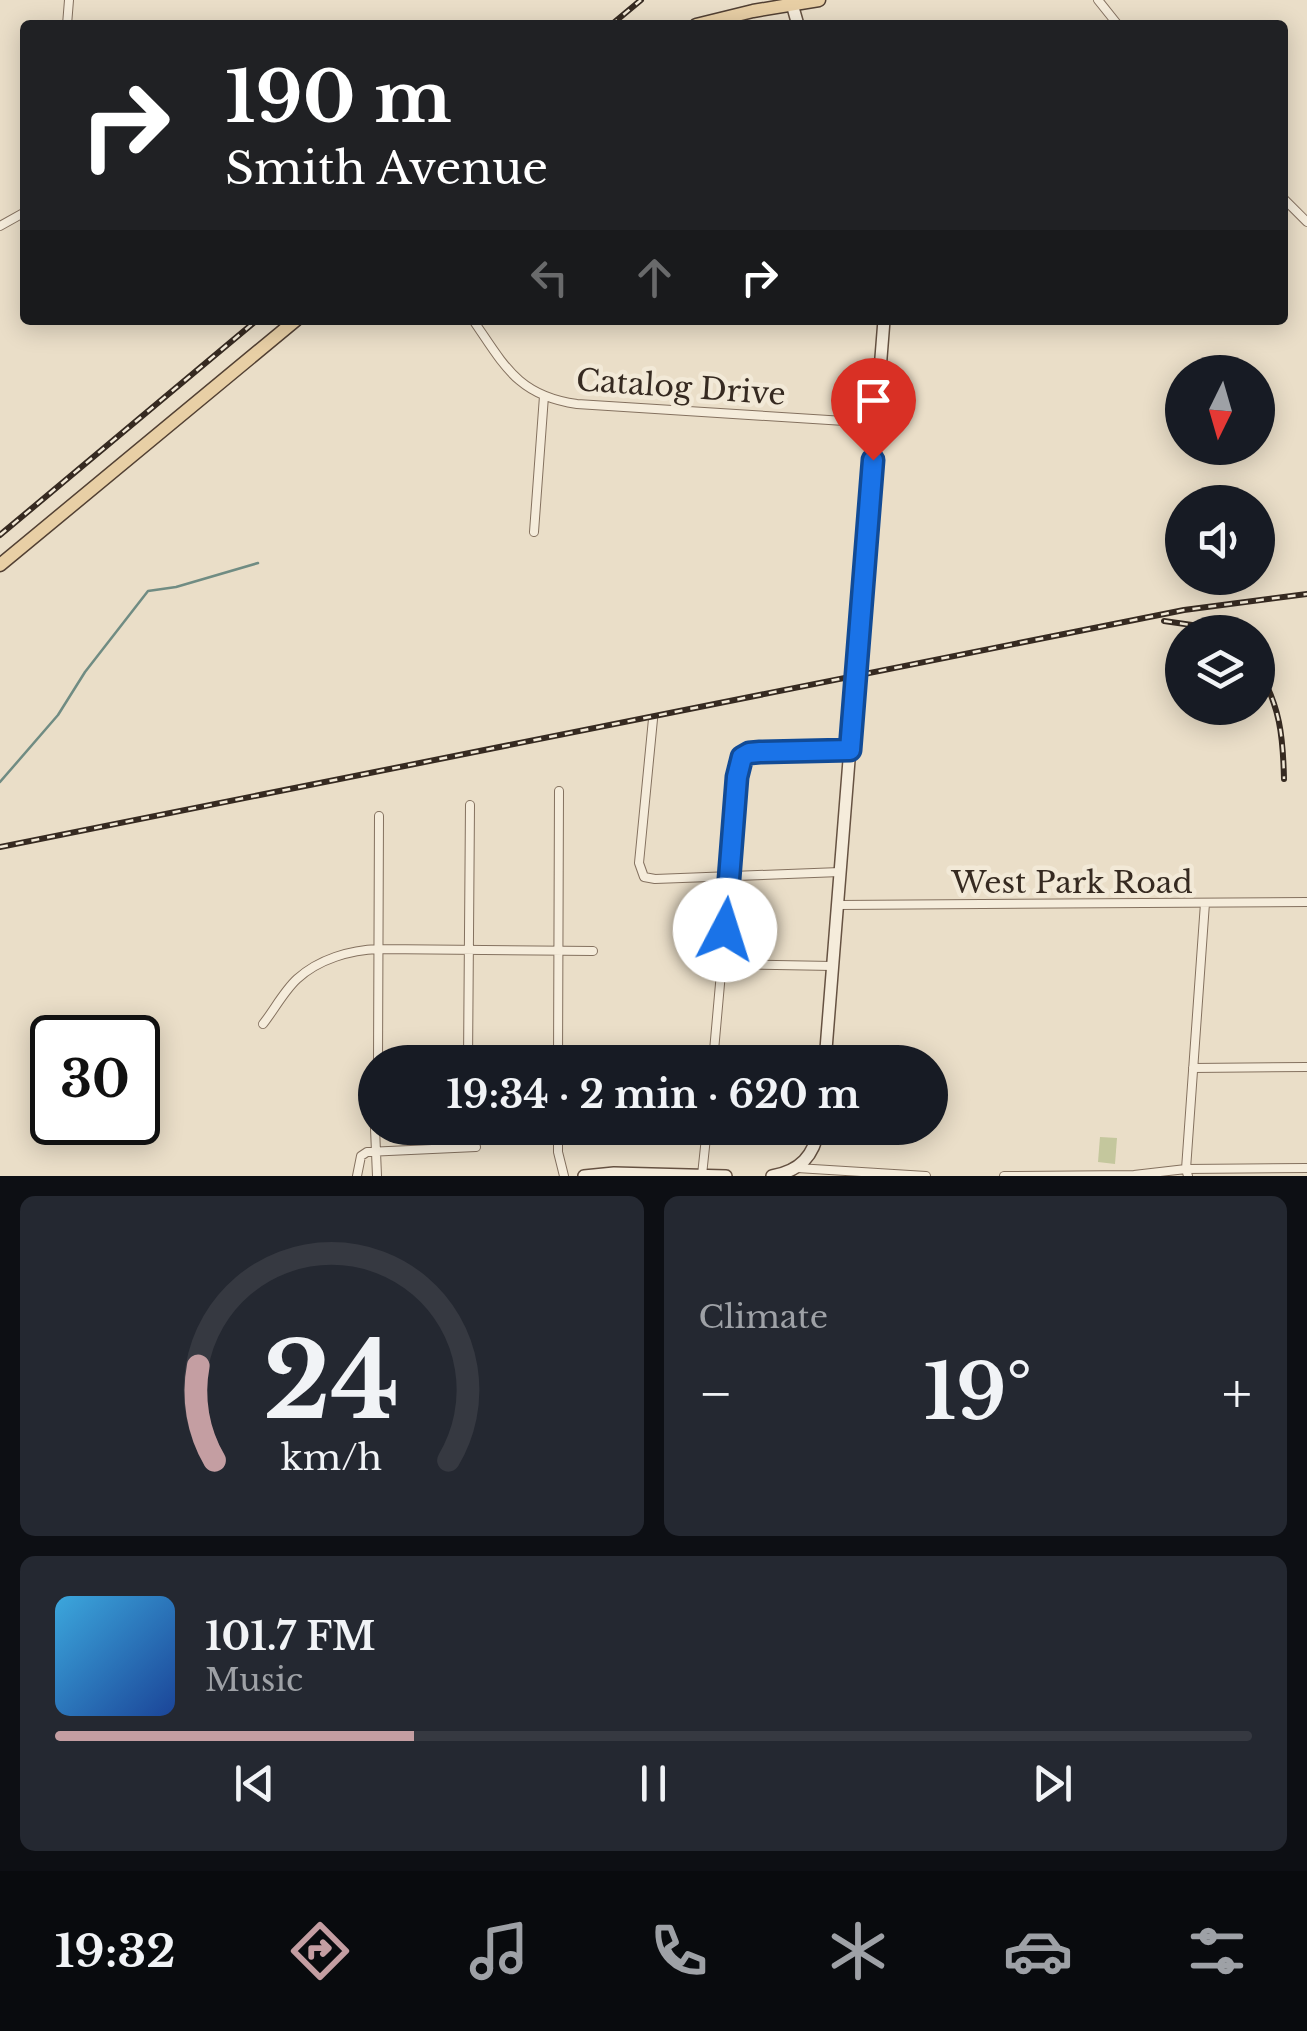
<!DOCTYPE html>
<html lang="en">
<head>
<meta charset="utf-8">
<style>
	body { margin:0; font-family:"Libre Baskerville",serif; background:#242831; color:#f1f3f6; height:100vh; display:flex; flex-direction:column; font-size:38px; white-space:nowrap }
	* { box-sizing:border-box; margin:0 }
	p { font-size:32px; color:#9ea1a6 }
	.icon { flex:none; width:55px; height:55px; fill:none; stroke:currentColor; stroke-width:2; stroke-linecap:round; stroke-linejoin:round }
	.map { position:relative; height:1176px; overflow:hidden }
	.drawer { display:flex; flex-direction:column; gap:20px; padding:20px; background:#0d0f14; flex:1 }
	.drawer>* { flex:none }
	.top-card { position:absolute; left:20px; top:20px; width:1268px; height:305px; border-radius:10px; box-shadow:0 5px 25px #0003; background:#202124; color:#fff; overflow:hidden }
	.needle { width:65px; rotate:185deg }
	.buttons { position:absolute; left:1165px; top:355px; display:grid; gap:20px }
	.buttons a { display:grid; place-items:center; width:110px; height:110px; border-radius:50%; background:#171b24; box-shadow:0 5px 25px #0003; font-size:50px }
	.speed { position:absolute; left:30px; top:1015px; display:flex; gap:20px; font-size:50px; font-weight:700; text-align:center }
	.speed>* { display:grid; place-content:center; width:130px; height:130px; border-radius:50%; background:#171b24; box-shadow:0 5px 25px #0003; line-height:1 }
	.speed .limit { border:5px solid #111; border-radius:15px; background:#fff; color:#111 }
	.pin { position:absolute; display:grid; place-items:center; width:85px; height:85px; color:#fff; margin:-102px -42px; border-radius:50% 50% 50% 0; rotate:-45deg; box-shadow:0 0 10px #0007 }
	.pin .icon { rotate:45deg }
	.me { position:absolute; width:110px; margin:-55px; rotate:5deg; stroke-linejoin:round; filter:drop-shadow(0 0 8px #0008) }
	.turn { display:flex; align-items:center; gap:35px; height:210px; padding:0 40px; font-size:45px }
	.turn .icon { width:130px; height:130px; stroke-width:2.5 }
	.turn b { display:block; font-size:70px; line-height:85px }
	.lanes { display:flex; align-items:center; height:95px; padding:0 40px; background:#0003; justify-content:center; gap:50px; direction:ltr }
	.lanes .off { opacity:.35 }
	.big { font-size:75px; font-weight:700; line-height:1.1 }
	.drawer .card { flex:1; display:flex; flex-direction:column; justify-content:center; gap:15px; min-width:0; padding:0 35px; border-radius:15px; background:#242831 }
	.drawer .dial { align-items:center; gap:0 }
	.dial svg { height:260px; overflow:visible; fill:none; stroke:#363941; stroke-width:7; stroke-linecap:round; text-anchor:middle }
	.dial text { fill:#f1f3f6; stroke:none }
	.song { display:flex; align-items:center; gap:30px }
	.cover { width:120px; height:120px; border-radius:15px; background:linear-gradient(135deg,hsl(200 70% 55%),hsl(220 70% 35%)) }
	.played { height:10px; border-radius:5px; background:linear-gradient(90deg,#c49ea2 30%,#363941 30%) }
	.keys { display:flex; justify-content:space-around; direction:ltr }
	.heat { display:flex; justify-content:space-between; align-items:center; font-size:55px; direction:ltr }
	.drawer .tiles { flex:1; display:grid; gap:20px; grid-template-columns:1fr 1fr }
	.card:last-child { grid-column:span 2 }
	.trip { position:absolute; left:358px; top:1045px; width:590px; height:100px; border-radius:50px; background:#171b24; box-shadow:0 5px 25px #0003; font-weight:700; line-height:100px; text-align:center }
	.dock { display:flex; height:160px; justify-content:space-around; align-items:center; background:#090b0e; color:#9ea1a6 }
	.dock .icon { width:70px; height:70px }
	.dock .active { color:#c49ea2 }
	.dock b { font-size:45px; color:#f1f3f6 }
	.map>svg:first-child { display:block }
</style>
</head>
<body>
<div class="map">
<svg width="1307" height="1176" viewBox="0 0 1307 1176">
	<rect width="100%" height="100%" fill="#eadec8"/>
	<path fill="#c4c79d" d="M1100,1137l17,1 -2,26 -17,-2z"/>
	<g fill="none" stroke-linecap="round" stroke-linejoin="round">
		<path stroke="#708c83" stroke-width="2.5" d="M0,782l58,-67 27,-43 63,-81 28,-4 82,-24"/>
		<g stroke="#84715f" stroke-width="10">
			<path id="street" d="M1098,0l20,25
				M67,25l2,-25
				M1282,197l25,25
				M0,226l25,-14
				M473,320c31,45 45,76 104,84l299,19
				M534,532l10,-136
				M653,719l-14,144 5,14 11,2 185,-7
				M838,905l469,-3
				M722,964l111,2
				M263,1024c11,-14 21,-33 34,-45 22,-20 53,-29 82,-30l214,2
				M378,1062l1,-246
				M468,1062l2,-257
				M558,1062l1,-271
				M713,1062l27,-301 5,-6 15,-3 91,-1
				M1193,1068l114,-1
				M375,1128l2,48
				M558,1128v24l6,24
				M797,1168l129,8
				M702,1175l5,-47
				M357,1176l4,-20 6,-4 109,-5
				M1004,1176l130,-1 52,-6 121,-1
				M1188,1176l-2,-7 19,-266"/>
		</g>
		<g stroke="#665242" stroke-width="14">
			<path id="secondary" d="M792,4l6,21
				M825,1062l59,-742
				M584,1176l30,-3 112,3
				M772,1176c28,-5 42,-20 47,-48"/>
		</g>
		<g stroke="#524033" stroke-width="15">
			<path id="primary" d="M696,25l57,-14 66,-11
				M0,565l296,-245"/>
		</g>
		<use href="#street" stroke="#f5ecdb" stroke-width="8"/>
		<use href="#secondary" stroke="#f5ecdb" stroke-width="11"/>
		<use href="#primary" stroke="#e8cfa5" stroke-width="12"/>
		<g stroke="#362a21" stroke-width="6">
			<path id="rail" d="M611,25l30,-25
				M0,535l257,-215
				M1164,621l35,5 12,6
				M1258,669c22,37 25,67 26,110
				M0,847l1184,-237 123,-16"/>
		</g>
		<use href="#rail" stroke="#f2e9d7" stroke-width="2.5" stroke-dasharray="8" stroke-linecap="butt"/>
	</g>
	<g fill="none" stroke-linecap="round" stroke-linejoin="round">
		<g stroke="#114b97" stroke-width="25">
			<path id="route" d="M725,930l12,-153 5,-20 7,-4 11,-1 90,-2 23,-290"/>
		</g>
		<use href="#route" stroke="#1a73e8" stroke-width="18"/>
	</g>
	<g text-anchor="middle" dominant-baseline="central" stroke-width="9" stroke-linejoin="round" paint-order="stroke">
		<g font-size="30" fill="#362a21" stroke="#f2e9d7">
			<text transform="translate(681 387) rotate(4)">Catalog Drive</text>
			<text x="1072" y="882">West Park Road</text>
		</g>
	</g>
</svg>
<div class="buttons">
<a><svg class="needle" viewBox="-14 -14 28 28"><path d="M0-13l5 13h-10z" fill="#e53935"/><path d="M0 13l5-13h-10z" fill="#9ea1a6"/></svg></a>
<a><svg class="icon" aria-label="sound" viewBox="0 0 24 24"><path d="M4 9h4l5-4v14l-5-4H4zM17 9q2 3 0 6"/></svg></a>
<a><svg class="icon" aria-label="layers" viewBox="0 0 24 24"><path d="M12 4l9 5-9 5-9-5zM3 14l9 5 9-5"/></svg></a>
</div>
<div class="speed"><div class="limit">30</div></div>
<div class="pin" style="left:873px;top:460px;background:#d93025"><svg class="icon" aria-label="arrive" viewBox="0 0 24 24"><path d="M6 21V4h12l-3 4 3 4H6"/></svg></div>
<svg class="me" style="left:725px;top:930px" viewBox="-20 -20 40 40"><circle r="19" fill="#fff"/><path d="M0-13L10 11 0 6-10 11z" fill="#1a73e8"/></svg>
<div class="trip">19:34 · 2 min · 620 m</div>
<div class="top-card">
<div class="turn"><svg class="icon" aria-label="right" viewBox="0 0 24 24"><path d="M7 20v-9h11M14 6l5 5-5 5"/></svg><div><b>190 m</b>Smith Avenue</div></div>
<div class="lanes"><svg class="icon off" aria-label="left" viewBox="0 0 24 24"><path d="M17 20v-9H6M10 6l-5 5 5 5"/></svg><svg class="icon off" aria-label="ahead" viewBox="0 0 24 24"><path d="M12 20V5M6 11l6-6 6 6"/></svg><svg class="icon" aria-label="right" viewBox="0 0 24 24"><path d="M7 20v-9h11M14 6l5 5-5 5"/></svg></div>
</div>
</div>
<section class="drawer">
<div class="tiles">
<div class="card dial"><svg viewBox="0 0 100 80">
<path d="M14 69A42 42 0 1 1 86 69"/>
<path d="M14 69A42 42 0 0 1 9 40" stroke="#c49ea2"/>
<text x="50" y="56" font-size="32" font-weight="700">24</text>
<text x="50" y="72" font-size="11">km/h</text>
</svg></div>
<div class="card"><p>Climate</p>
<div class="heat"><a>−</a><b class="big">19°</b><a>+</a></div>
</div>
<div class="card">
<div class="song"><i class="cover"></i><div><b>101.7 FM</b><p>Music</p></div></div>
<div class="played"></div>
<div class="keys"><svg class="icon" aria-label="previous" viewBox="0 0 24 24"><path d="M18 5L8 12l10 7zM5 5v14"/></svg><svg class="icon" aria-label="pause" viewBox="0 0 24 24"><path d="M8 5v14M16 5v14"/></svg><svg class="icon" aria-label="next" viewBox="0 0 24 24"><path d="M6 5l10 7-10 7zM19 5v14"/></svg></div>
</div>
</div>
</section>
<nav class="dock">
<b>19:32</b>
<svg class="icon active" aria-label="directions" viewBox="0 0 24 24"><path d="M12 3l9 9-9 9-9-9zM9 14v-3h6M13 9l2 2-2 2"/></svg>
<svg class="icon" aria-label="music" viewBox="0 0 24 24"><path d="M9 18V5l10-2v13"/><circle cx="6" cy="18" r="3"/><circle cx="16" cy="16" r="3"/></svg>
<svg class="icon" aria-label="phone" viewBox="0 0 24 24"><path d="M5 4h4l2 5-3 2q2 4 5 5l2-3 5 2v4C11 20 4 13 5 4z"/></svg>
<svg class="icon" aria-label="climate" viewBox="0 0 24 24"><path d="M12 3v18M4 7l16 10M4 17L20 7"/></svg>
<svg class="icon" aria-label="car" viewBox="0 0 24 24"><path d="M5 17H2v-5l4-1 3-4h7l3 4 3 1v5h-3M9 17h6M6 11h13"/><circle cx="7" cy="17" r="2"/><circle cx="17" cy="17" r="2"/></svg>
<svg class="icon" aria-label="filters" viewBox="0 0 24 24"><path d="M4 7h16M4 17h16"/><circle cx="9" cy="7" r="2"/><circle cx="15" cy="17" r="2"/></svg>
</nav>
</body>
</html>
